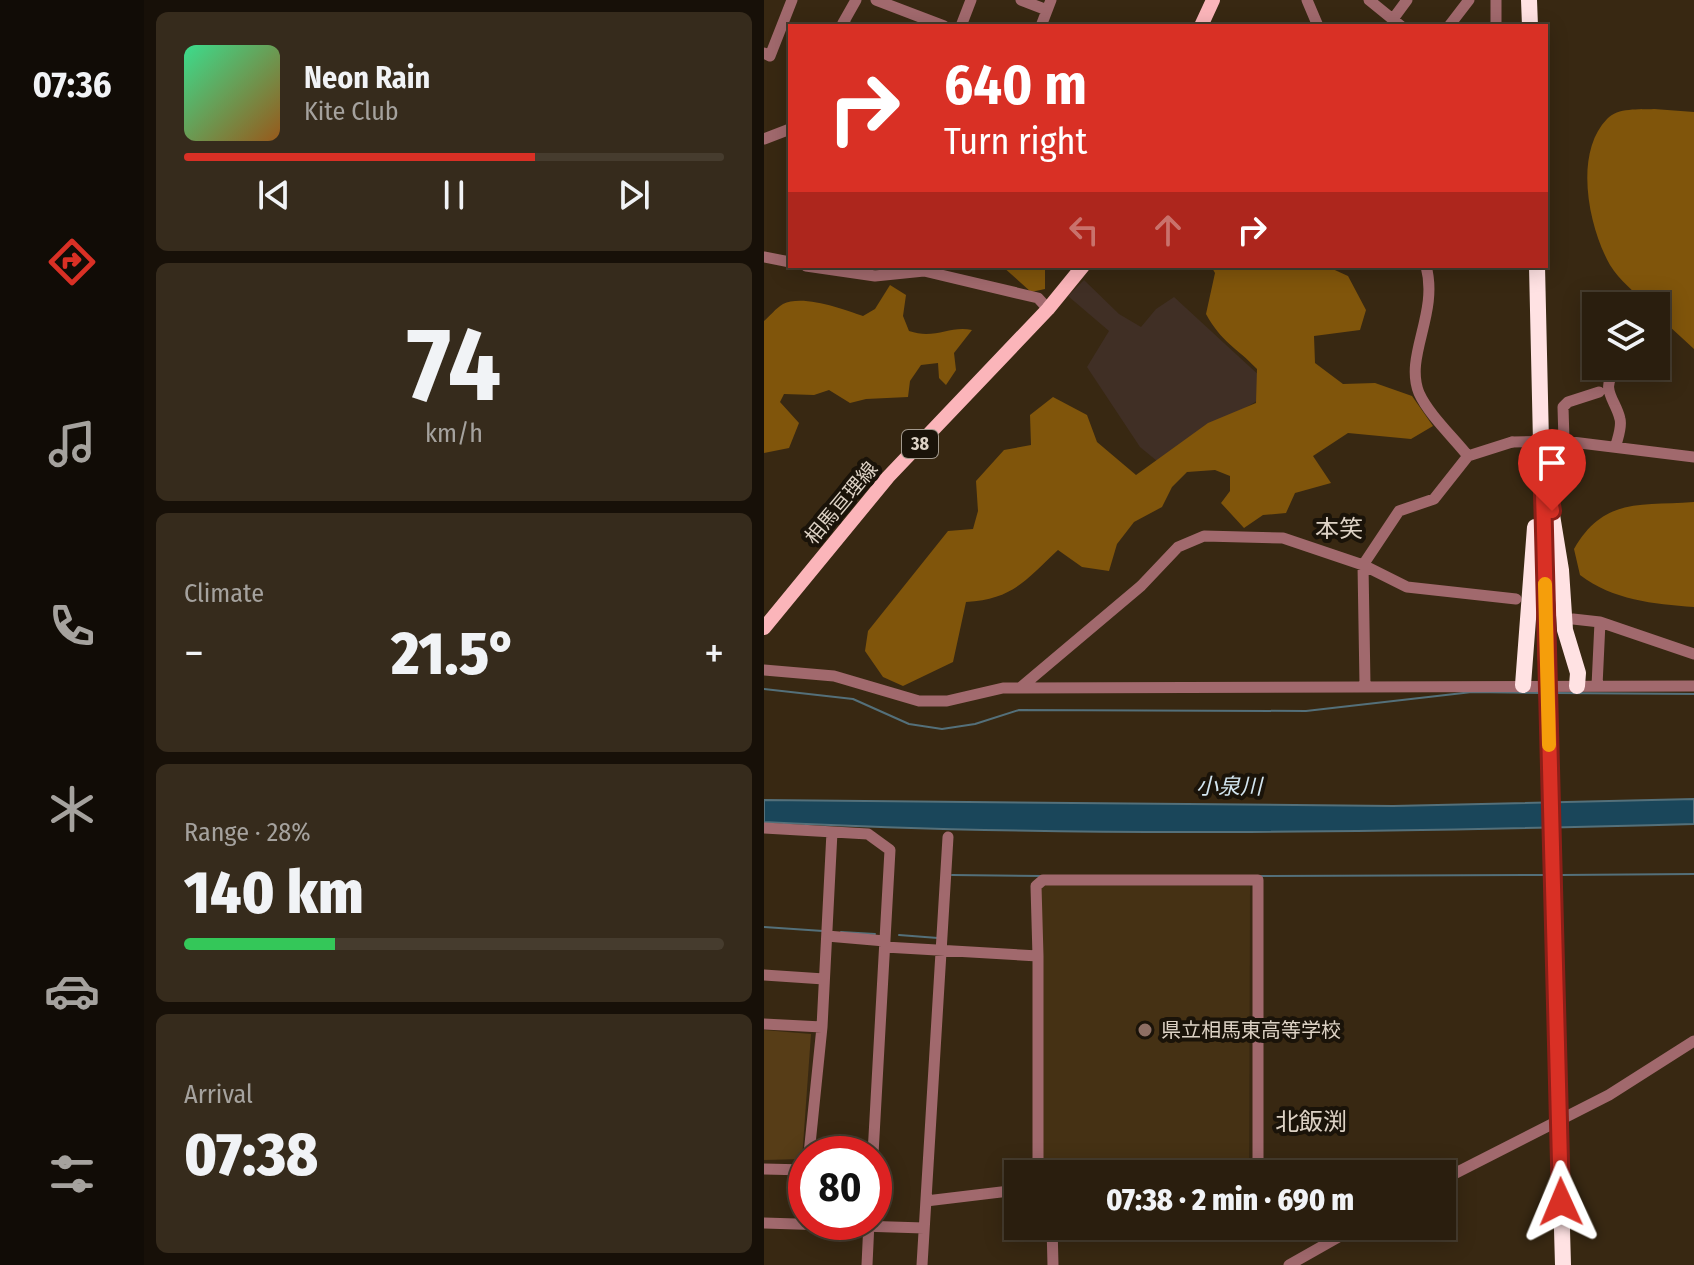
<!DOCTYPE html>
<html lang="en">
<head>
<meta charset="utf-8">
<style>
	body { margin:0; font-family:"Fira Sans Condensed","Noto Sans JP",sans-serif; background:#362b1c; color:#f1f3f6; height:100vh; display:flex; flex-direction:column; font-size:30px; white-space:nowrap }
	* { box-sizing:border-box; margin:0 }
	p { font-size:26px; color:#a5a29e }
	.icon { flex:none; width:44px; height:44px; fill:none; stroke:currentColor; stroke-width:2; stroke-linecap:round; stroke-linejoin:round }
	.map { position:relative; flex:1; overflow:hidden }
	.details { display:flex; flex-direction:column; gap:12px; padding:12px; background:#171008; width:620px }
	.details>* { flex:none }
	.hud { position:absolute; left:24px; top:24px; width:760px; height:244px; border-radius:0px; box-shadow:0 4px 20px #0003,0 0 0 2px #463c2e; background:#d93025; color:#fff; overflow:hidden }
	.controls { position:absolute; left:818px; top:292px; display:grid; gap:16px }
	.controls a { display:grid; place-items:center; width:88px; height:88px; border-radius:0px; background:#2a1e0e; box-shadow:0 4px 20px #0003,0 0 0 2px #463c2e; font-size:40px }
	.speed { position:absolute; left:24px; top:1136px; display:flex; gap:16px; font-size:40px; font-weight:700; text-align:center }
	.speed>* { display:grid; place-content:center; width:104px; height:104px; border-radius:50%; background:#2a1e0e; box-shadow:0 4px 20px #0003,0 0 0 2px #463c2e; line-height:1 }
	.speed .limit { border:12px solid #d22; background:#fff; color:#111 }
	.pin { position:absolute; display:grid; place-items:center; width:68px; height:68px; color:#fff; margin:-82px -34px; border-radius:50% 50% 50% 0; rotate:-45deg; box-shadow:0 0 8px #0007 }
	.pin .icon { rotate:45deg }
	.me { position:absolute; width:88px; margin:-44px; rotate:359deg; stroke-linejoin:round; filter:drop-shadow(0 0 6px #0008) }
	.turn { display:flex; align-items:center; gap:28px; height:168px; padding:0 24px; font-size:36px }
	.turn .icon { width:104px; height:104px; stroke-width:2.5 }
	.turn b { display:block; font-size:56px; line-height:68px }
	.lanes { display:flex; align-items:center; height:76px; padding:0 24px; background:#0003; justify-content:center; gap:40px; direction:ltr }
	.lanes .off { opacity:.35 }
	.big { font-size:60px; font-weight:800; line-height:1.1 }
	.details .widget { flex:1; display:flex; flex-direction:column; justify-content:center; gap:12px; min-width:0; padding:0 28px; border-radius:12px; background:#362b1c }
	.details .dial { align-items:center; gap:0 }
	.dial b { font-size:104px; line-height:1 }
	.song { display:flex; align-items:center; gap:24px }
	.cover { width:96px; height:96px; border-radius:12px; background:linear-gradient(135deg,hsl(150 70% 55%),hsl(30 70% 35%)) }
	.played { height:8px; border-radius:4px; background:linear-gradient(90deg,#d93025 65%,#463c2e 65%) }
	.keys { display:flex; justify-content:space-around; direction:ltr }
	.heat { display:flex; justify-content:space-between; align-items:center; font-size:44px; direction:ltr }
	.charge { height:12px; border-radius:6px; background:linear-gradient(90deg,#34c759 28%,#463c2e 0) }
	.trip { position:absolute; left:240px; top:1160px; width:452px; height:80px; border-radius:0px; background:#2a1e0e; box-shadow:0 4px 20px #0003,0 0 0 2px #463c2e; font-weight:800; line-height:80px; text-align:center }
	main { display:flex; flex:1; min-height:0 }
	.tabs { display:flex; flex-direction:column; width:144px; justify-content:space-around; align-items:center; background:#110c06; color:#a5a29e }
	.tabs .icon { width:56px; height:56px }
	.tabs .active { color:#d93025 }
	.tabs b { font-size:36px; color:#f1f3f6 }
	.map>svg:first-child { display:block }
</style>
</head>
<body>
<main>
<nav class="tabs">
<b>07:36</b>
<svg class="icon active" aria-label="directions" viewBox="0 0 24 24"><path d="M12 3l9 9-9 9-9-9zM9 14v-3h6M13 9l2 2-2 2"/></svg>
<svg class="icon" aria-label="music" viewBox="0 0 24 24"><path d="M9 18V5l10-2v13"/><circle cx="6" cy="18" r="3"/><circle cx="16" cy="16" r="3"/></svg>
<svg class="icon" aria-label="phone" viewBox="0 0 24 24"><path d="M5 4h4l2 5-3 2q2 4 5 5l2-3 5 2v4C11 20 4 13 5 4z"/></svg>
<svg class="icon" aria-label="climate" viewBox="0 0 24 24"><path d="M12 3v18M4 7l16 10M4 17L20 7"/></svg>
<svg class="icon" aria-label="car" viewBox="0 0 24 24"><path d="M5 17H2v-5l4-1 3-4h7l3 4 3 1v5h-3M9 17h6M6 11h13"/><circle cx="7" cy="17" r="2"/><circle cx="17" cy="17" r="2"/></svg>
<svg class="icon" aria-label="filters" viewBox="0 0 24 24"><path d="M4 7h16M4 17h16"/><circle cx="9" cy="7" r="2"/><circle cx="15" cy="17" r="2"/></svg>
</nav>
<section class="details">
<div class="widget">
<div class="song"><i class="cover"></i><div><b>Neon Rain</b><p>Kite Club</p></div></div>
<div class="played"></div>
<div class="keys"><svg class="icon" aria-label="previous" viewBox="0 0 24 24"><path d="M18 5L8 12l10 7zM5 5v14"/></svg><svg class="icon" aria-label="pause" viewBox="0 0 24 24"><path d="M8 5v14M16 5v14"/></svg><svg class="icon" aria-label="next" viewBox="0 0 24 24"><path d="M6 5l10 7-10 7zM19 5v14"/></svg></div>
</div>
<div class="widget dial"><b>74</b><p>km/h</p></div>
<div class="widget"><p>Climate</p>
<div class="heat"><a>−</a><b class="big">21.5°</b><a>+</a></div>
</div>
<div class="widget"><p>Range · 28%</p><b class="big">140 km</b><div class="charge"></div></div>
<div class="widget"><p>Arrival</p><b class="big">07:38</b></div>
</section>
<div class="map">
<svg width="930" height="1265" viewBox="0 0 930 1265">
	<rect width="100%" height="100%" fill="#382812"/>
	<path fill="#402f25" d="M320,280l35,34 22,13 15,-18 18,-12 101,93 -118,71 -17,-14 -53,-80 22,-36 -41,-35z"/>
	<path fill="#453114" d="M275,885l211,1 -1,288h-209z"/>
	<path fill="#573d17" d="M0,1030l47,4 -9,125 -38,1z"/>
	<path fill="#80550b" d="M890,109l40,3v237l-38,-35v-8h-8c-12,-13 -29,-26 -38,-41 -21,-37 -37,-111 -3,-146 11,-12 32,-9 47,-10z
		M238,266h43v23l-14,3z
		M447,266h115l22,10 18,34 -6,20 -46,6 1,27 28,21 32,-1 37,13 21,30 -22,13 -63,-6 -35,23 18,27 -36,10 -9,20 -23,2 -19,13 -23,-25 9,-12v-15l-15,-6 -28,2 -15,15 -10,20 -28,15 -17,22 -8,27 -27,-4 -24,-17c-33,31 -45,49 -92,52l-13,60 -50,24 -20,-9 -18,-26 3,-20 80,-100 25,-2 5,-18 -2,-30 28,-31 27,-5 -1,-30 23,-18 34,18 10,27 39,33 72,-52 48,-20 1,-34c-22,-23 -35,-26 -51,-55l9,-41z
		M126,285l16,10 -3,21 6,15c26,9 41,-6 63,-1l-18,23 2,17 -10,15 -7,-7 -1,-15 -17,2 -11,16 -2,16 -42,2 -16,4 -21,-13 -15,5 -30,-1 -4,8 19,21 -10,25 -25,5v-132c6,-5 12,-13 19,-17 19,-10 61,5 80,12l12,-7z
		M930,502v105c-41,-3 -81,-7 -114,-32l-6,-26c30,-52 66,-43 120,-47z"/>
	<path fill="#1a465a" stroke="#54707a" stroke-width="2" d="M930,799v25c-309,8 -621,14 -930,-2v-22l629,6z"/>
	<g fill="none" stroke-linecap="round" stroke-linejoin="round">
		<path stroke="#54707a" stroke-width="2" d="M0,689l89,10 56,25 33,5 33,-5 44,-14 287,1 166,-19 69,1
			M791,693l139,1
			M188,875l90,1
			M796,875l134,-1
			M496,876l286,-1
			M0,927l59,4
			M77,932l34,2
			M135,935l39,3"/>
		<path stroke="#a1696d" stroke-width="11" d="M112,0l68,26
			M257,0l26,10
			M543,0l11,26
			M605,0l32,26
			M732,0v26
			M629,19l14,-19
			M83,26l-4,-3 13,-23
			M197,26l10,-26
			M277,26l10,-26
			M685,26l20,-26
			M0,53l6,3 22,-56
			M0,139l26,-10
			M0,257l26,5
			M42,266l69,10 49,-5 114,27 10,11
			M662,266c13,48 -22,90 -7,127 10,22 34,44 49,63
			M835,392l-31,10 -5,5 1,34 130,16
			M852,445c2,-8 6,-18 4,-26 -4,-19 -21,-30 -4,-49
			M809,619l27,3 94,32
			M0,670l70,6 85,25h28l56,-13 691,-2
			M601,685l-2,-120 36,-54 35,-12 34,-43 44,-14
			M833,686l3,-64
			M256,688l121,-102 37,-39 26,-11 79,2 80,27 44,22 109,12
			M0,828l104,6 22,16 -17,304
			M63,936l58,5
			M121,947l153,9v218
			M274,956l-2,-70 7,-6h215v294
			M0,975l60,4
			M0,1024l58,3
			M45,1154l13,-127 10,-195
			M0,1169l42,1
			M678,1180l167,-85 85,-54
			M162,1201l92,-11
			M0,1223l160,5
			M288,1226l1,39
			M103,1265l2,-43
			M158,1265l26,-428
			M525,1265l69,-39"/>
		<path stroke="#fbb5ba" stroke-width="14" d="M437,26l12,-26
			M0,628l124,-151 160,-168 35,-43"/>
		<path stroke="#ffe2e3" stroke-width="16" d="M765,0l1,26
			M773,266l9,396
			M787,509l10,61 4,60 13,43 -1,13
			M759,685l12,-158"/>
		<path stroke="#a1696d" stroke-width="11" d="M748,442l52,-1"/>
		<path stroke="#ffe2e3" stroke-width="16" d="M782,662l17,603"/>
	</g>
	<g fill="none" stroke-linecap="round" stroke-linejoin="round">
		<g stroke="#8d1f18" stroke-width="20">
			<path id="route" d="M788,511l-10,-59 19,750"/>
		</g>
		<use href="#route" stroke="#d93025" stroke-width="14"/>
		<path stroke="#f59e0b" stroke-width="14" d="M781,584l4,161"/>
	</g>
	<circle fill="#8d6e63" stroke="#1a1309" stroke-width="3" cx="381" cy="1030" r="8"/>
	<g text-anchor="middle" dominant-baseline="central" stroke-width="8" stroke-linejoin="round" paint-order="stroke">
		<rect fill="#1a1309" stroke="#a2998d" stroke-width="2" x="138" y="430" width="36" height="28" rx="6"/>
		<g font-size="18" font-weight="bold" fill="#ddd2c5">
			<text x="156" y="444">38</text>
		</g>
		<g font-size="20" fill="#ddd2c5" stroke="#1a1309">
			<text transform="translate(77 503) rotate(-50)">相馬亘理線</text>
		</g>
		<g font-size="20" fill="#ddd2c5" stroke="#1a1309" text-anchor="start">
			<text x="397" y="1030">県立相馬東高等学校</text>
		</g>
		<g font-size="22" font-style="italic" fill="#d3e6f1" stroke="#1a1309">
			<text x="465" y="786">小泉川</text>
		</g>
		<g font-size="24" fill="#ddd2c5" stroke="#1a1309">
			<text x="575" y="529">本笑</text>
			<text x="547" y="1122">北飯渕</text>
		</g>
	</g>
</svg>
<div class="controls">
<a><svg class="icon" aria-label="layers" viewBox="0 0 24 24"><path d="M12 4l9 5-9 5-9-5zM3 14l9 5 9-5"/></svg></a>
</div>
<div class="speed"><div class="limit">80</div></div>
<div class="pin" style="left:788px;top:511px;background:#d93025"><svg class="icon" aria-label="arrive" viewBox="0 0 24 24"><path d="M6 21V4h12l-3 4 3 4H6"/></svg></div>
<svg class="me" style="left:797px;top:1202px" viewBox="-20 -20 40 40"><path d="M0-17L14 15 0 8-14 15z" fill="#d93025" stroke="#fff" stroke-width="4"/></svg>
<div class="trip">07:38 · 2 min · 690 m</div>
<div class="hud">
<div class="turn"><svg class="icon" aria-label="right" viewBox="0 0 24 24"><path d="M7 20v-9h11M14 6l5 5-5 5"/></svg><div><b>640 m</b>Turn right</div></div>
<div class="lanes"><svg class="icon off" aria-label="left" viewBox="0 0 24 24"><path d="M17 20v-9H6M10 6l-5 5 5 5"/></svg><svg class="icon off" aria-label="ahead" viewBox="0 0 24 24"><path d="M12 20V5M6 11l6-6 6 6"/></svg><svg class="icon" aria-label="right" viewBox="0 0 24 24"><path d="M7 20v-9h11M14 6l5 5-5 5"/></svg></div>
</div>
</div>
</main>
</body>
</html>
